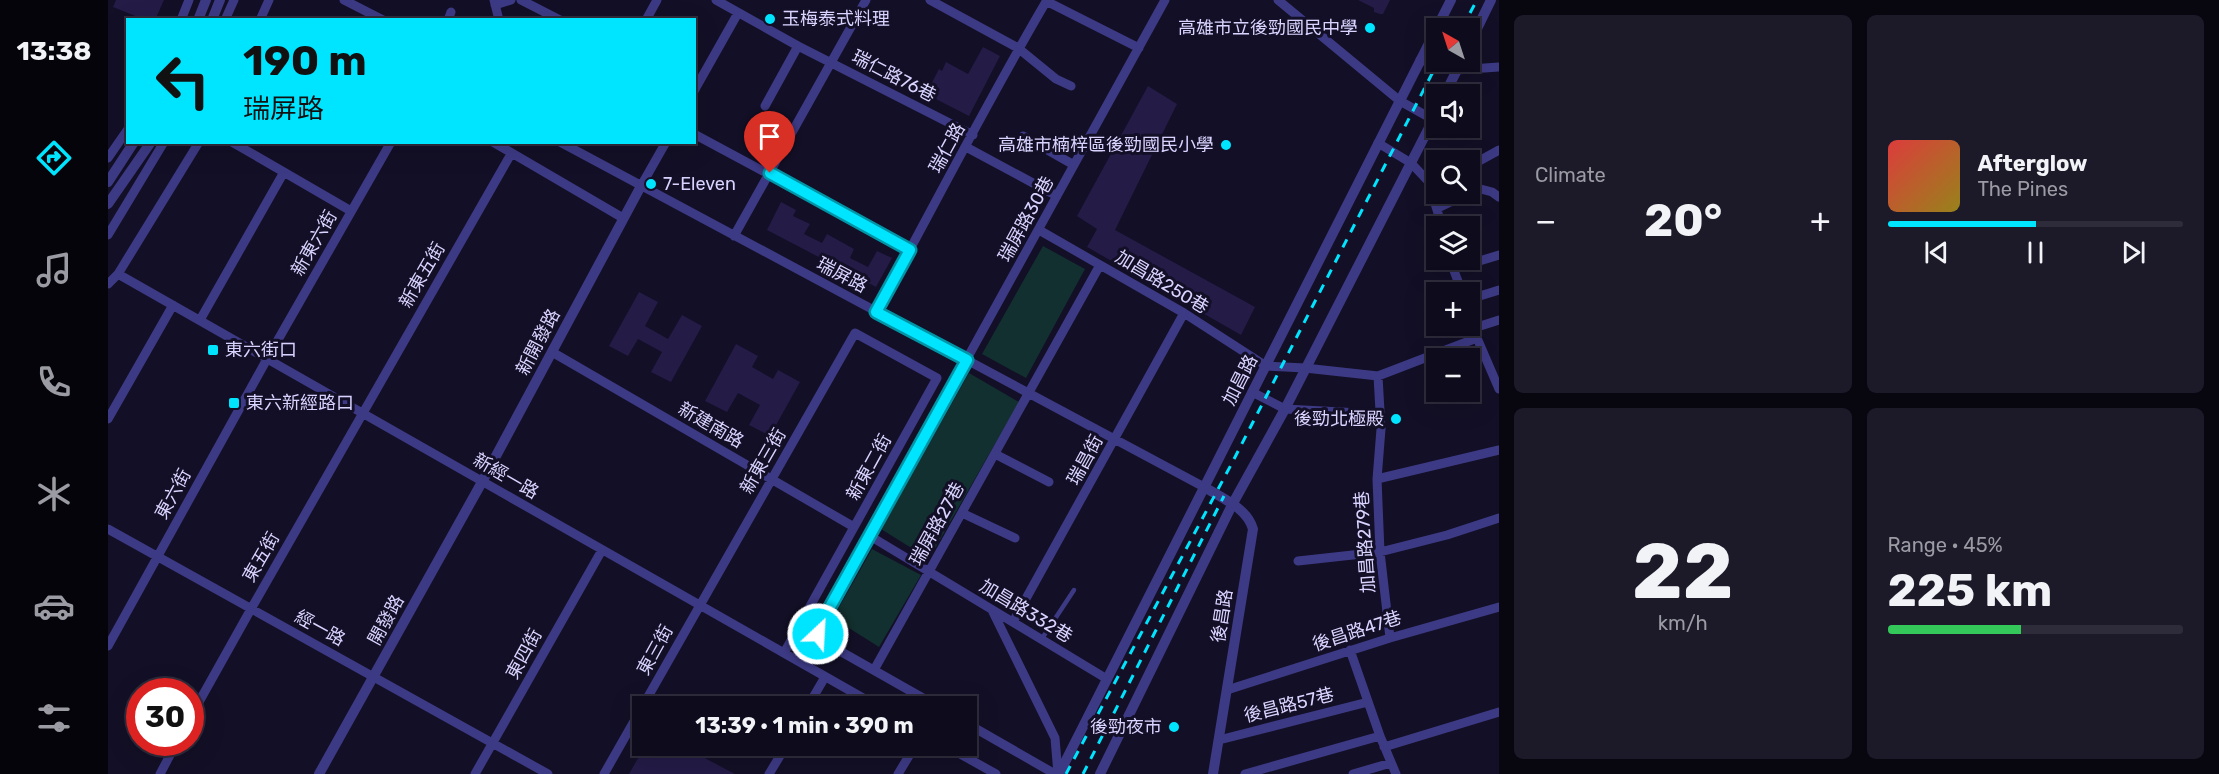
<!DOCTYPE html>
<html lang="en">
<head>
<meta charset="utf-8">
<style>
	body { margin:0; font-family:Rubik,"Noto Sans TC",sans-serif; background:#1c1929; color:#f1f3f6; height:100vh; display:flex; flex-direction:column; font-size:22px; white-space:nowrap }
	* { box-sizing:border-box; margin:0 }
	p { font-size:20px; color:#9b9ba3 }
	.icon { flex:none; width:33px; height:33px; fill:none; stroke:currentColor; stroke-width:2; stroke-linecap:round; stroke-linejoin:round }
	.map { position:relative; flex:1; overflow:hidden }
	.sheet { display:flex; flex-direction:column; gap:15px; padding:15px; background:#08060f; width:720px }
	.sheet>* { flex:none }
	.banner { position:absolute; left:18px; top:18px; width:570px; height:126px; border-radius:0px; box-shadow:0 6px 24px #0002,0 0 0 2px #2e2b3b; background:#00e5ff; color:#111; overflow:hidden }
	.needle { width:39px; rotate:321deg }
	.tools { position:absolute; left:1318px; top:18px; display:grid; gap:12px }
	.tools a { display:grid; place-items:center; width:54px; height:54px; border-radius:0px; background:#0e0b1c; box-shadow:0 6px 24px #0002,0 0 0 2px #2e2b3b; font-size:30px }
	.speed { position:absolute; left:18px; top:678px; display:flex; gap:12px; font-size:30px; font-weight:700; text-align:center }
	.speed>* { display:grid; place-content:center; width:78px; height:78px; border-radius:50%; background:#0e0b1c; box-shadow:0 6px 24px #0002,0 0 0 2px #2e2b3b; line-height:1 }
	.speed .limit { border:9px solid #d22; background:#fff; color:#111 }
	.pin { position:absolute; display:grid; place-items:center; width:51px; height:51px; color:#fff; margin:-62px -26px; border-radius:50% 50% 50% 0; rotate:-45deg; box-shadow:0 0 6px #0007 }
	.pin .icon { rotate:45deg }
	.me { position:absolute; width:66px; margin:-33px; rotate:25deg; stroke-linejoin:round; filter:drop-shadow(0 0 4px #0008) }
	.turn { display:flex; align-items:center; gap:21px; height:126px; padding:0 18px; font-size:27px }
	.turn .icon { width:78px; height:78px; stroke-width:2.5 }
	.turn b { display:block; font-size:42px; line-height:51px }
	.big { font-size:45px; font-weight:700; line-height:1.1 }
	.sheet .card { flex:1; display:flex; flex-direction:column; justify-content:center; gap:9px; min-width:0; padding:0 21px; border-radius:9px; background:#1c1929 }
	.sheet .dial { align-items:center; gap:0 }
	.dial b { font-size:78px; line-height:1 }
	.song { display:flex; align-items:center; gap:18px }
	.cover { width:72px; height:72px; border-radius:9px; background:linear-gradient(135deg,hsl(0 70% 55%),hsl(50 70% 35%)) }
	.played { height:6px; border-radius:3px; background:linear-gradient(90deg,#00e5ff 50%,#2e2b3b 50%) }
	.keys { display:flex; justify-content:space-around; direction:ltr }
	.heat { display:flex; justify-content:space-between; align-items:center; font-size:33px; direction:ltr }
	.charge { height:9px; border-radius:4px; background:linear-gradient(90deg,#34c759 45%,#2e2b3b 0) }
	.sheet .tiles { flex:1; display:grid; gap:15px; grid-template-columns:repeat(2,1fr) }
	.trip { position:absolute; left:524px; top:696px; width:345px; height:60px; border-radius:0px; background:#0e0b1c; box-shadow:0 6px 24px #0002,0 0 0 2px #2e2b3b; font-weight:700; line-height:60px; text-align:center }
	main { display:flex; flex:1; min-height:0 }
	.menu { display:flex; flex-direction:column; width:108px; justify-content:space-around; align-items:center; background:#06040b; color:#9b9ba3 }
	.menu .icon { width:42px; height:42px }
	.menu .active { color:#00e5ff }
	.menu b { font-size:27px; color:#f1f3f6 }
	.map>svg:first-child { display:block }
</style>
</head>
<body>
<main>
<nav class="menu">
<b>13:38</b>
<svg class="icon active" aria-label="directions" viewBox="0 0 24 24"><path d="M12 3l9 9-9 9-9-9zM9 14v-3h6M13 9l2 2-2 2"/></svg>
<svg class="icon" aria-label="music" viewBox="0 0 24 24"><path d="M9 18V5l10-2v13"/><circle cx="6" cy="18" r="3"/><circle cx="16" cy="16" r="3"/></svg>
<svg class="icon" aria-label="phone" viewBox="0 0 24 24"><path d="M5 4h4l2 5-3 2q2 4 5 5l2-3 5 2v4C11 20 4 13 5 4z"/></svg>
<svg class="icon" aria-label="climate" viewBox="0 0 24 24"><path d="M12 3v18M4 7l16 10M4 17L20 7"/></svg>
<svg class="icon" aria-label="car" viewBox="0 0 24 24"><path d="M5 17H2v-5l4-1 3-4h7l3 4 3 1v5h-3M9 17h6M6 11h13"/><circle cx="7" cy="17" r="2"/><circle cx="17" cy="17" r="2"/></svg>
<svg class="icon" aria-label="filters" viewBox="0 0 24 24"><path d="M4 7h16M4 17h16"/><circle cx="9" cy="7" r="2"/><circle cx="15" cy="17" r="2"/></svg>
</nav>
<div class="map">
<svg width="1391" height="774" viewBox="0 0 1391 774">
	<rect width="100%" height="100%" fill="#130f26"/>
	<path fill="#12302f" d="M935,246l42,23 -59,109 -44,-24z
		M861,373l50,29 -90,157 -48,-30z
		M764,549l49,26 -42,72 -46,-29z"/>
	<path fill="#241b47" d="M8,0h48l-9,20h-10l-32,-13z
		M1250,0h32l-7,14h-3l-6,-2v-4z
		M875,47l17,9 -31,60 -43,-22 13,-25 3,2 4,-9 22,12z
		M1040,86l29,18 -62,126 140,77 -14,28 -154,-88 10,-18 -20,-13z
		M673,202l15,8 -3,6 17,8 -6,10 18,9 5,-9 27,15 -4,9 18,9 9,-16 15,7 -16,29 -109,-57z
		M531,292l19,10 -13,24 23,13 14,-24 20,11 -31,56 -20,-10 11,-20 -24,-13 -10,17 -19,-10z
		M628,344l22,12 -6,11 21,12 5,-9 22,12 -30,54 -21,-11 11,-20 -22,-12 -11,19 -22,-11z
		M537,746h37l53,28h-106z"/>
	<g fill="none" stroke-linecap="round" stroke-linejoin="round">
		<path stroke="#3d3a85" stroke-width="4.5" d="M933,640l33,-50"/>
		<path stroke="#3d3a85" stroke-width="9" d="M236,0l39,20
			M386,0l5,20
			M413,0l39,20
			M608,0l82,46 175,89
			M822,0l88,48 38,31 15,7
			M1170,0l122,101 34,19
			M938,1l93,47
			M387,5l16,-5
			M73,20l8,-20
			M117,20l9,-20
			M152,20l9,-20
			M340,20l3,-8
			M538,20l11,-20
			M1312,60l36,10 43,-3
			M586,91l44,-78
			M657,106l33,-60
			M586,134l216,116
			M915,136l51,29
			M124,142l119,69
			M385,142l130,76
			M452,142l644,345
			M1270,143l33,20 17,18 14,45
			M858,147l91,49
			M0,158l20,-29
			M1362,166l29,-16
			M1362,167l7,21 -7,4
			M533,186l25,-44
			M1369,188l15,4 7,5
			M1330,208l29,-14
			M931,230l145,83 82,53 39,2 73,8 99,-38
			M0,235l56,-93
			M626,236l132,-236
			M1342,260l12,32
			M1345,269l46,-14
			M10,274l759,432
			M0,284l10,-10 81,-132
			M1362,299l29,-9
			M768,312c57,-104 111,-210 171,-312
			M1362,316l7,22 22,51
			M92,320l84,-148
			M1366,328l25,-8
			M444,352l302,175
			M1270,376l3,53 -4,50 3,73 10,86
			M1144,392l33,17 94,5
			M0,419l65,-114
			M887,454l54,28
			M1269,479l122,-29
			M854,513l53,25
			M0,529l440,245
			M762,536l237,143
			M1190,561l82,-9 67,-17 52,-17
			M884,610l63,128 3,36
			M905,622l171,-309
			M0,646l159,-287 124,-217
			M1242,650l30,86 16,38
			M766,670l226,-405
			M1119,690l163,-52 109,-31
			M700,706l17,-29
			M829,706l-113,-64 -6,-8 2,-9 345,-625
			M82,718l61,-109 260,-455
			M858,723l89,51
			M1111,740l149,-38
			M838,746l50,28
			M1276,747l115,-35
			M52,774l17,-32
			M367,774l127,-224
			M496,774l251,-441 82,45 -153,275
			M661,774l17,-28
			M790,774l17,-28
			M1137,774l135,-38
			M1245,774l38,-11"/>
		<path stroke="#3d3a85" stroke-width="10" d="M90,20l8,-20
			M104,20l8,-20
			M1362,43l21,-43
			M1337,94l16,-32
			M0,182l26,-40
			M0,204l43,-62
			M1096,487c18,11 43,21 49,42l-40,245
			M211,774l163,-292 159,-296
			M951,774l392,-774
			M992,774l132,-269 53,-96 152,-297"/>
		<path stroke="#00e5ff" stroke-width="3" stroke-dasharray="9 8" stroke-linecap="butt" d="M1354,28l15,-28
			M958,774l166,-311 206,-401
			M975,774l141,-278"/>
	</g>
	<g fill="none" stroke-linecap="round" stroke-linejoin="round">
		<g stroke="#0095a6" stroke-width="15">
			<path id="route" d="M662,173l140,77 -34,62 91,48 -147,265 -2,9"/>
		</g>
		<use href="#route" stroke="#00e5ff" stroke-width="10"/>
	</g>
	<g fill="#00e5ff" stroke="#130f26" stroke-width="2">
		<circle cx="662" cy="19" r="6"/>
		<circle cx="1262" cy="28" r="6"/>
		<circle cx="1118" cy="145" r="6"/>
		<circle cx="543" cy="184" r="6"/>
		<rect x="99" y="344" width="12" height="12" rx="3"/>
		<rect x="120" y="397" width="12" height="12" rx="3"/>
		<circle cx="1288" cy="419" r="6"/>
		<circle cx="1066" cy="727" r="6"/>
	</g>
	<g text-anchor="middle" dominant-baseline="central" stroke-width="6" stroke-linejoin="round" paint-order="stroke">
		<g font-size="18" fill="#d9d4ff" stroke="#130f26" text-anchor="start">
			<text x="674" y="19">玉梅泰式料理</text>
			<text x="1250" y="28" text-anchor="end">高雄市立後勁國民中學</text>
			<text x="1106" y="145" text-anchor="end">高雄市楠梓區後勁國民小學</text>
			<text x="555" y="184">7-Eleven</text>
			<text x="117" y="350">東六街口</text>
			<text x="138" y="403">東六新經路口</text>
			<text x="1276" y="419" text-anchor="end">後勁北極殿</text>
			<text x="1054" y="727" text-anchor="end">後勁夜市</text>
		</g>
		<g font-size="18" fill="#d9d4ff" stroke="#130f26">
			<text transform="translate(786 76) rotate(27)">瑞仁路76巷</text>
			<text transform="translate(839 148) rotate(-61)">瑞仁路</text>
			<text transform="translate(918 219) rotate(-61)">瑞屏路30巷</text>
			<text transform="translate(206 243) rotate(-60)">新東六街</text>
			<text transform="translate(314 275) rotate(-60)">新東五街</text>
			<text transform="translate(734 275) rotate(28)">瑞屏路</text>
			<text transform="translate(1054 282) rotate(31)">加昌路250巷</text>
			<text transform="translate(430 342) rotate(-62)">新開發路</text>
			<text transform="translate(1132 380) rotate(-63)">加昌路</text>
			<text transform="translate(603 425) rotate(30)">新建南路</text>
			<text transform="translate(977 460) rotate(-61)">瑞昌街</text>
			<text transform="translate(655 461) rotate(-60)">新東三街</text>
			<text transform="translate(761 467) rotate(-61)">新東二街</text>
			<text transform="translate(398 476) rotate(30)">新經一路</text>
			<text transform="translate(65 494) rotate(-61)">東六街</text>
			<text transform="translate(829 524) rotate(-61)">瑞屏路27巷</text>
			<text transform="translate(1257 542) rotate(-94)">加昌路279巷</text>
			<text transform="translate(153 557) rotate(-60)">東五街</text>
			<text transform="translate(918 611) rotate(31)">加昌路332巷</text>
			<text transform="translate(1114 616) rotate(-81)">後昌路</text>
			<text transform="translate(278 620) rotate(-61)">開發路</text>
			<text transform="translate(212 628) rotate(29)">經一路</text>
			<text transform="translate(1249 631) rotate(-18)">後昌路47巷</text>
			<text transform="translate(547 650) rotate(-61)">東三街</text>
			<text transform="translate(416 654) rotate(-61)">東四街</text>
			<text transform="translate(1181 705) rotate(-14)">後昌路57巷</text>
		</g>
	</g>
</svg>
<div class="tools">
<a><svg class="needle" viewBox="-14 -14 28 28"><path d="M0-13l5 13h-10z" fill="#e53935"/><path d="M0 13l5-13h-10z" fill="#9b9ba3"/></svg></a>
<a><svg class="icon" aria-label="sound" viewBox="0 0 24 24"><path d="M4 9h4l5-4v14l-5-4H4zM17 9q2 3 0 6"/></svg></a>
<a><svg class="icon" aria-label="search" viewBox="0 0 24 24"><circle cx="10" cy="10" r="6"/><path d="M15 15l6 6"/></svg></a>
<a><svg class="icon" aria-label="layers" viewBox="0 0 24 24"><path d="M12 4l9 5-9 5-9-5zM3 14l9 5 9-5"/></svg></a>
<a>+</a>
<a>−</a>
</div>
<div class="speed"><div class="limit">30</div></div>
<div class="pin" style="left:662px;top:173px;background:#d93025"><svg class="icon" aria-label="arrive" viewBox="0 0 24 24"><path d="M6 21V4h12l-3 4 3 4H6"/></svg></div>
<svg class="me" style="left:710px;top:634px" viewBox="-20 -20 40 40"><circle r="17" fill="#00e5ff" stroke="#fff" stroke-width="3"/><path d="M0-11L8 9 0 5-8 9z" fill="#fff"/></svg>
<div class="trip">13:39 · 1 min · 390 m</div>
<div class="banner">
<div class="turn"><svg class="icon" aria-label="left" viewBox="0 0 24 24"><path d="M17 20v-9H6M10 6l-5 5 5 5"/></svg><div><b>190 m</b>瑞屏路</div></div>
</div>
</div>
<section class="sheet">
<div class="tiles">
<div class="card"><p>Climate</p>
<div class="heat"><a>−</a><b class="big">20°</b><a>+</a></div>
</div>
<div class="card">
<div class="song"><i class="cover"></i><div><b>Afterglow</b><p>The Pines</p></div></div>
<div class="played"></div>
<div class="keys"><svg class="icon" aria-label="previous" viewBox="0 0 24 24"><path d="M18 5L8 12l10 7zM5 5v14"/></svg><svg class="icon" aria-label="pause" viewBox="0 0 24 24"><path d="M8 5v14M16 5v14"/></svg><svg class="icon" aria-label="next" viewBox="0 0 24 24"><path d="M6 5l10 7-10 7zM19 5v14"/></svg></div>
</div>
<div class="card dial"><b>22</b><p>km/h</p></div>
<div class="card"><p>Range · 45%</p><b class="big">225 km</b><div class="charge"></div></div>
</div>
</section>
</main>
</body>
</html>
